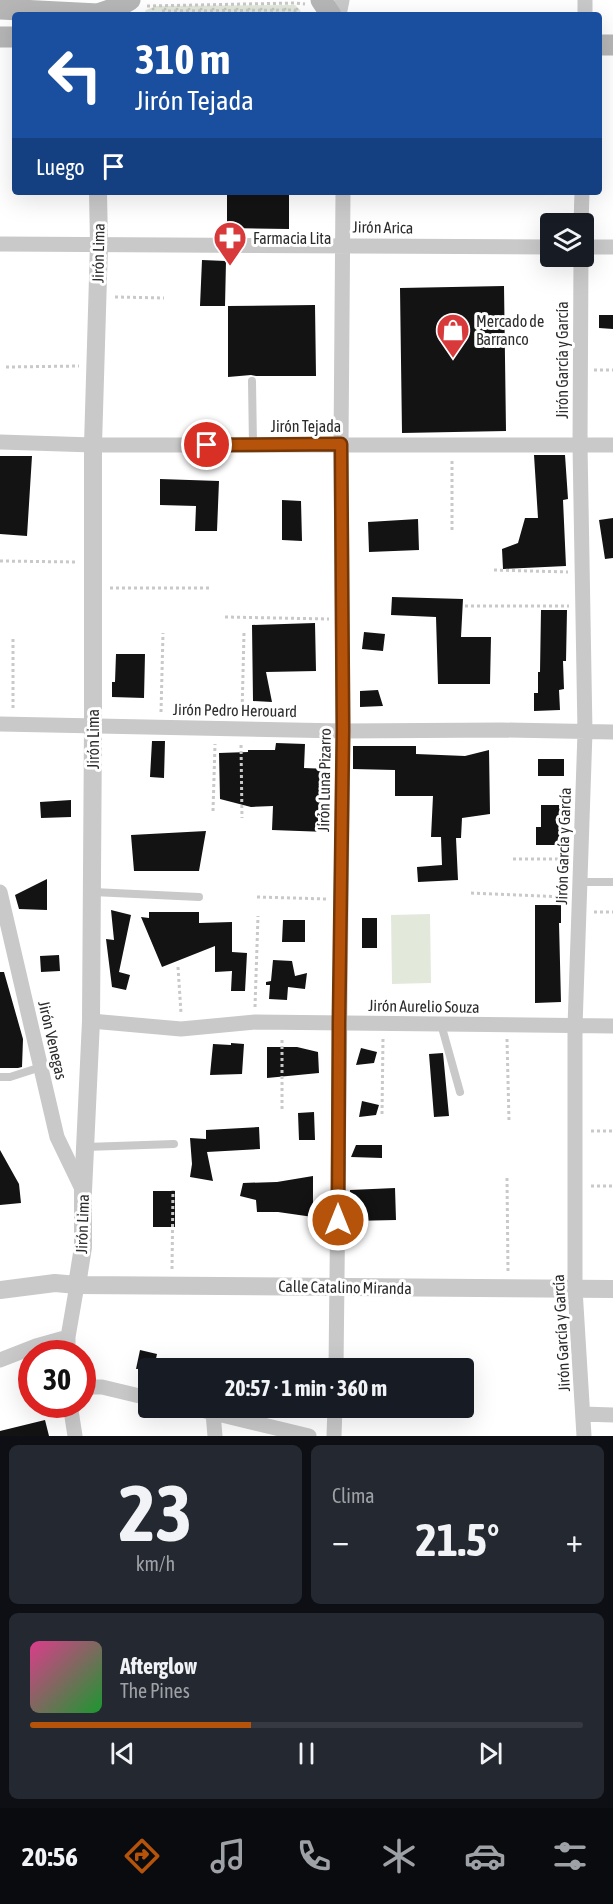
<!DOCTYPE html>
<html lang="es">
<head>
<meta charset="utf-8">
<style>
	body { margin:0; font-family:"Asap Condensed",sans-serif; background:#242831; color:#f1f3f6; height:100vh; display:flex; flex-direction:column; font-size:22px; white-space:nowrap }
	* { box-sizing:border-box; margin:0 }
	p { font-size:20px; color:#9ea1a6 }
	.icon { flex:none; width:33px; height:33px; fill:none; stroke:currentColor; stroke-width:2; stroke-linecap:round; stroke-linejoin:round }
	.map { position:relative; height:1436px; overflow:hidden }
	.drawer { display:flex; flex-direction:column; gap:9px; padding:9px; background:#0d0f14; flex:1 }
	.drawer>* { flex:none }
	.top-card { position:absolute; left:12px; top:12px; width:590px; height:183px; border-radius:6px; box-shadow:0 6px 24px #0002; background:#1a4fa0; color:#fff; overflow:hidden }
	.tools { position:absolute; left:540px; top:213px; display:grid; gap:12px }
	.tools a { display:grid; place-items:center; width:54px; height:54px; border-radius:6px; background:#171b24; box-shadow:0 6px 24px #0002; font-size:30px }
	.speed { position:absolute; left:18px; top:1340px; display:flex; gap:12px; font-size:30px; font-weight:700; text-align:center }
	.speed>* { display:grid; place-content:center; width:78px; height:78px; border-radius:50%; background:#171b24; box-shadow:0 6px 24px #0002; line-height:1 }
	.speed .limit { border:9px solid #d22; background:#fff; color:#111 }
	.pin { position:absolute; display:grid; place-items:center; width:51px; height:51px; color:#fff; margin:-26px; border:3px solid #fff; border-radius:50%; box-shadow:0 2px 6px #0007 }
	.me { position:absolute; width:66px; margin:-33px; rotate:0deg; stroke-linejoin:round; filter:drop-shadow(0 0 4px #0008) }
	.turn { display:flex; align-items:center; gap:21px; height:126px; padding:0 24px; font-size:27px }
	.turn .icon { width:78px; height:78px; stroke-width:2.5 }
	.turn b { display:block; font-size:42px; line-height:51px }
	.then { display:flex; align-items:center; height:57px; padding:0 24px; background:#0003; gap:12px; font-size:22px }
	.big { font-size:45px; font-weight:700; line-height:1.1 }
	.drawer .widget { flex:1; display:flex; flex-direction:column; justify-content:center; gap:9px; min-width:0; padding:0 21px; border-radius:9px; background:#242831 }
	.drawer .dial { align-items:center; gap:0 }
	.dial b { font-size:78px; line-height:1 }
	.song { display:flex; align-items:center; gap:18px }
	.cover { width:72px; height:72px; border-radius:9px; background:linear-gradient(135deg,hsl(330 70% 55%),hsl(130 70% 35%)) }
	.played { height:6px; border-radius:3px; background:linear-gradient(90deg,#b45309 40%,#363941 40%) }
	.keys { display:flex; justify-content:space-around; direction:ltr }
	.heat { display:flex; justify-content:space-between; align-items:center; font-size:33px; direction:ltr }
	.drawer .tiles { flex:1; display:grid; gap:9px; grid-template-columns:1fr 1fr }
	.widget:last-child { grid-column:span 2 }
	.trip { position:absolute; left:138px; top:1358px; width:336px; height:60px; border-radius:6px; background:#171b24; box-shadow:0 6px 24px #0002; font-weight:700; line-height:60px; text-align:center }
	.menu { display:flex; height:96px; justify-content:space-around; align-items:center; background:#090b0e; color:#9ea1a6 }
	.menu .icon { width:42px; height:42px }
	.menu .on { color:#b45309 }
	.menu b { font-size:27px; color:#f1f3f6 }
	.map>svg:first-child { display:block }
</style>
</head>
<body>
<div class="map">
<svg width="613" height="1436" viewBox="0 0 613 1436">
	<defs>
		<pattern id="green-dots" width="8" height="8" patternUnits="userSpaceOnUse" patternTransform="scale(1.5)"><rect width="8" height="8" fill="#e2e9db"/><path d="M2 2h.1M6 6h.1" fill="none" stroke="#c2c8bc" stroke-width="1.8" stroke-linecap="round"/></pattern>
	</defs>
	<rect width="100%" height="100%" fill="#fff"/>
	<path fill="url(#green-dots)" d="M295,5l5,5 2,5h-159l3,-5 10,-4z"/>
	<path fill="#e2e9db" d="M430,914l1,69 -39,1 -1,-69z"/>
	<path fill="#131313" d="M227,192h62v37l-62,-1z
		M202,260l24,1 -1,45h-25z
		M504,286l2,145 -104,2 -2,-145z
		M315,305l1,71h-60l-5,-1 -23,2v-71z
		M599,315h14v14l-14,-1z
		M534,455h31l3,44 -5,1 3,66 -63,3 -1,-20 16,-6 7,-25h13z
		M0,456h32l-5,80 -27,-2z
		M160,479l59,2 -2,50h-22l1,-25 -36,-1z
		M282,500l19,1 1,40 -20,-1z
		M613,518v40l-8,1 -6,-39z
		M418,519l1,31 -50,2 -1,-30z
		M392,597l71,2 -2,38h30l-1,47h-52l-2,-67 -45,-2z
		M541,610h26l-1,51h-3l1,28 -5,1 1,20 -26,1v-18h4v-21h2z
		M315,623l1,48 -50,1 6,30 -19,-1 -1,-76z
		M364,632l21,2 -2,17 -21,-2z
		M116,654h29l-1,44 -32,-1v-15h3z
		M378,690l5,16 -23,1v-16z
		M152,741h13l-1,37 -14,-1z
		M276,743l29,1 -1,24 25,1 -2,63 -55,-2 1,-24 -22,1 -31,-8 -1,-46 29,-1v-2h27z
		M353,746h63v8l49,2 24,-6 1,64 -28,4 -1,20h-5l2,42 -40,2 -1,-15 25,-2 -1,-28h-10l2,-41h-38v-26l-42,-1z
		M538,759h26v17h-26z
		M71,800v17l-30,1 -1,-16z
		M541,805h26v18h-5v22h-26v-18h5z
		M206,831l-7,40h-65l-3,-36z
		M47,879v31l-28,-1 -4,-14z
		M535,905h26v18h-2l2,79 -26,1z
		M111,910l20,5 -12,57 11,3 -4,15 -14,-3 -6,-48 8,1z
		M149,912h50v11l33,-1v30l15,1 -2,38h-14l1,-20 -17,1v-26l-53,21 -21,-50 8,1z
		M362,918h15v30h-15z
		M283,920h22v22h-23z
		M59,955l1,16 -19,1 -1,-16z
		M273,960l19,1 3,15 12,-3 -2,16 -17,-2 -1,13 -18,-1 1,-14h-4v-3l5,-1z
		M0,972h4l19,67 -1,28 -4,1h-18z
		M231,1043l13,1 -2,30 -32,1 3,-31 18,1z
		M267,1047h30l21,5 1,21 -52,5z
		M361,1048l16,4 -3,11 -18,2z
		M443,1053l6,63 -15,1 -5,-63z
		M362,1101l17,4 -3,10 -17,2z
		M314,1112l1,28h-16l-1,-27z
		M259,1127l1,22 -53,3 6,29 -23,-4 2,-13 -2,-26 16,1v-9z
		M356,1145h26v13l-31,-1z
		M0,1150l19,34 2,19 -21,2z
		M313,1176v41l-35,-5h-21l-1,-12 -16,-4 3,-13 34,-1z
		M395,1188l1,32 -45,1 -1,-31z
		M153,1191h22v36h-22z
		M140,1350l17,4 -3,14 -18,1z
		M45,1420l4,16h-49v-5z"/>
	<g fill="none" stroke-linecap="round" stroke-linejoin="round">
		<path stroke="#c9c9c9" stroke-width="3" stroke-dasharray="3 3" stroke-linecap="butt" d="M147,6l148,-3 10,1
			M160,15v-4l135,-1v5
			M115,297l49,1
			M6,367l73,-1
			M594,370h19
			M452,530v-71
			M0,561l76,1
			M494,570l74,2
			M110,588h100
			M465,606h104
			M225,617l104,2
			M13,708v-70
			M161,712l2,-79
			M242,714l2,-81
			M241,745l1,73
			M213,811l2,-67
			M513,859h52
			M471,893l94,4
			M257,897l70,2
			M594,912h19
			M178,967l3,46
			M255,1007l3,-91
			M507,1039l2,82
			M282,1109v-71
			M382,1114l1,-76
			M591,1131h22
			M507,1178l1,94
			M591,1186h22
			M172,1269l1,-79"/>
		<path stroke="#c9c9c9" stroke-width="8" d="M252,381l1,64
			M580,882h33
			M93,892l106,5
			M441,1024l19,68
			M0,1077h10l31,-10
			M86,1147l88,-3"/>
		<path stroke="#c9c9c9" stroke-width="15" d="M339,15l3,-15
			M585,15v-15
			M581,224l1,-32
			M0,244l550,3
			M584,247h29
			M581,256l-1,189 5,287 -10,295v262l9,147
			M0,442l93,3h520
			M0,724l343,7 159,-1 111,2
			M0,892l57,245 26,54
			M91,1021l90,8 74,-7 358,4
			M68,1353v-16l9,-52
			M0,1360l36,-14 32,-9
			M336,1368l7,-637 -2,-287 2,-252
			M82,1387h20l46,11
			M70,1404l5,32
			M189,1407l120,29
			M213,1413l2,23
			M583,1414l30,1
			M334,1436l1,-29"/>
		<path stroke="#c9c9c9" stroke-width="18" d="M77,1285l6,-38v-56l8,-170 2,-296v-280l6,-201 -1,-52
			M0,1290l55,-7 22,2 536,4"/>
		<path stroke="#b6b6b6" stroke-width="21" d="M321,0l10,15
			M0,9l98,5 20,-7 12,-7
			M0,37h15
			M598,45h15"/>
	</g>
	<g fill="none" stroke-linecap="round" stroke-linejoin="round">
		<g stroke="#753606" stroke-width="15">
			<path id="route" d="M207,445l134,-1 2,286 -4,293 -1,197"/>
		</g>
		<use href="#route" stroke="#b45309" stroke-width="10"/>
	</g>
	<defs>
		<g id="pharmacy-pin" transform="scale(1.725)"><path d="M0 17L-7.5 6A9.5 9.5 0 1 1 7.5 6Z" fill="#d83a3c" stroke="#fff"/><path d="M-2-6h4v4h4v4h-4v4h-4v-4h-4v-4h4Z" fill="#fff"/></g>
		<g id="shop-pin" transform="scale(1.725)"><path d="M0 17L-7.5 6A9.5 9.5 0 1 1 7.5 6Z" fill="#d83a3c" stroke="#fff"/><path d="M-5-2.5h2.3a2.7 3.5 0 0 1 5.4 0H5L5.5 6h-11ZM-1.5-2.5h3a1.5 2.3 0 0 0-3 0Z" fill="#fff"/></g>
	</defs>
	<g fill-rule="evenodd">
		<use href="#pharmacy-pin" x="230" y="238"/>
		<use href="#shop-pin" x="453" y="330"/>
	</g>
	<g text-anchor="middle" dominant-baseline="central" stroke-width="6" stroke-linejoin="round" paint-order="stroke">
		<g font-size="16" fill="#2c2c2c" stroke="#fff">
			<text transform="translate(383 227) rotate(1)">Jirón Arica</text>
			<text transform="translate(98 253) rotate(-89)">Jirón Lima</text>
			<text transform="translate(562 360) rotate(-90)">Jirón García y García</text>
			<text x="306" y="426">Jirón Tejada</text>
			<text transform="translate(235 710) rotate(1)">Jirón Pedro Herouard</text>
			<text transform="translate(93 739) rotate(-90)">Jirón Lima</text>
			<text transform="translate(324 780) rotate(-89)">Jirón Luna Pizarro</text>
			<text transform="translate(563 846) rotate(-88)">Jirón García y García</text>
			<text transform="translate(424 1006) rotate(1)">Jirón Aurelio Souza</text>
			<text transform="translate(53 1040) rotate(77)">Jirón Venegas</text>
			<text transform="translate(82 1224) rotate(-88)">Jirón Lima</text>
			<text transform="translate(345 1287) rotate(1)">Calle Catalino Miranda</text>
			<text transform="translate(561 1333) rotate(-93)">Jirón García y García</text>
		</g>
		<g font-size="16" fill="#2c2c2c" stroke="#fff" text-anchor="start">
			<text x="253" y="238">Farmacia Lita</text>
			<text x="476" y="321">Mercado de<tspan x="476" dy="18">Barranco</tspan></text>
		</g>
	</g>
</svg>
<div class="tools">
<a><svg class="icon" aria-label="layers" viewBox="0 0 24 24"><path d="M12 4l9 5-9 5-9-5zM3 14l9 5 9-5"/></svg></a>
</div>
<div class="speed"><div class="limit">30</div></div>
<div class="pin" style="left:207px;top:445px;background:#d93025"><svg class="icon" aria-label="arrive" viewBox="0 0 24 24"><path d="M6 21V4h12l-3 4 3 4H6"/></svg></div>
<svg class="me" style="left:338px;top:1220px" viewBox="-20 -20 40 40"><circle r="17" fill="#b45309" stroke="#fff" stroke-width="3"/><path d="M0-11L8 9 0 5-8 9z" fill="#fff"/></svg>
<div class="trip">20:57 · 1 min · 360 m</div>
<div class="top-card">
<div class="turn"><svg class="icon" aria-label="left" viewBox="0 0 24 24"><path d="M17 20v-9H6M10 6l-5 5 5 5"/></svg><div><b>310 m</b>Jirón Tejada</div></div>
<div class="then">Luego<svg class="icon" aria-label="arrive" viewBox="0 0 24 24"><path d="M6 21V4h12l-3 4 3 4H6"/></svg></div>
</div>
</div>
<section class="drawer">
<div class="tiles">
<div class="widget dial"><b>23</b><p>km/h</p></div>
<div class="widget"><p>Clima</p>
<div class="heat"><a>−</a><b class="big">21.5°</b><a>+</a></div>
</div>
<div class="widget">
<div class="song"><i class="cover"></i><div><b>Afterglow</b><p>The Pines</p></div></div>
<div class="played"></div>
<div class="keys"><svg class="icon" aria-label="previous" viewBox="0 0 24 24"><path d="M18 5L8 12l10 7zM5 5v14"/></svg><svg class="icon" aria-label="pause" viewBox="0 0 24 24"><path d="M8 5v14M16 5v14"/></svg><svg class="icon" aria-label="next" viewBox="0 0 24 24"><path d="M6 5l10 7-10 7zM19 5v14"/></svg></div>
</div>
</div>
</section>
<nav class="menu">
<b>20:56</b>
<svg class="icon on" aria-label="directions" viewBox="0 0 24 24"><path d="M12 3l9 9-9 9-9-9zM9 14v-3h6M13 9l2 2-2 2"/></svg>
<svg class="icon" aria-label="music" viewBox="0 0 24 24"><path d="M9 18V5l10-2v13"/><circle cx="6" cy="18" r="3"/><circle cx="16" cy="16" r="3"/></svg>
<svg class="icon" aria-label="phone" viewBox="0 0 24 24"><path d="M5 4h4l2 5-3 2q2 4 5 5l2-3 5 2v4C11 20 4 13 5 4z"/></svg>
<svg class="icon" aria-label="climate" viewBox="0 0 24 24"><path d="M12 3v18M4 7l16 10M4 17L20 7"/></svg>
<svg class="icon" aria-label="car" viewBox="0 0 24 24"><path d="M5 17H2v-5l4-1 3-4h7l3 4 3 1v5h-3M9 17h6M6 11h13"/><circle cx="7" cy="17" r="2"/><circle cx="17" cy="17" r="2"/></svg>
<svg class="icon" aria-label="filters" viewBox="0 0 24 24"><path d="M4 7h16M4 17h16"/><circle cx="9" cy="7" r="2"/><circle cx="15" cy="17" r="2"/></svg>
</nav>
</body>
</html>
